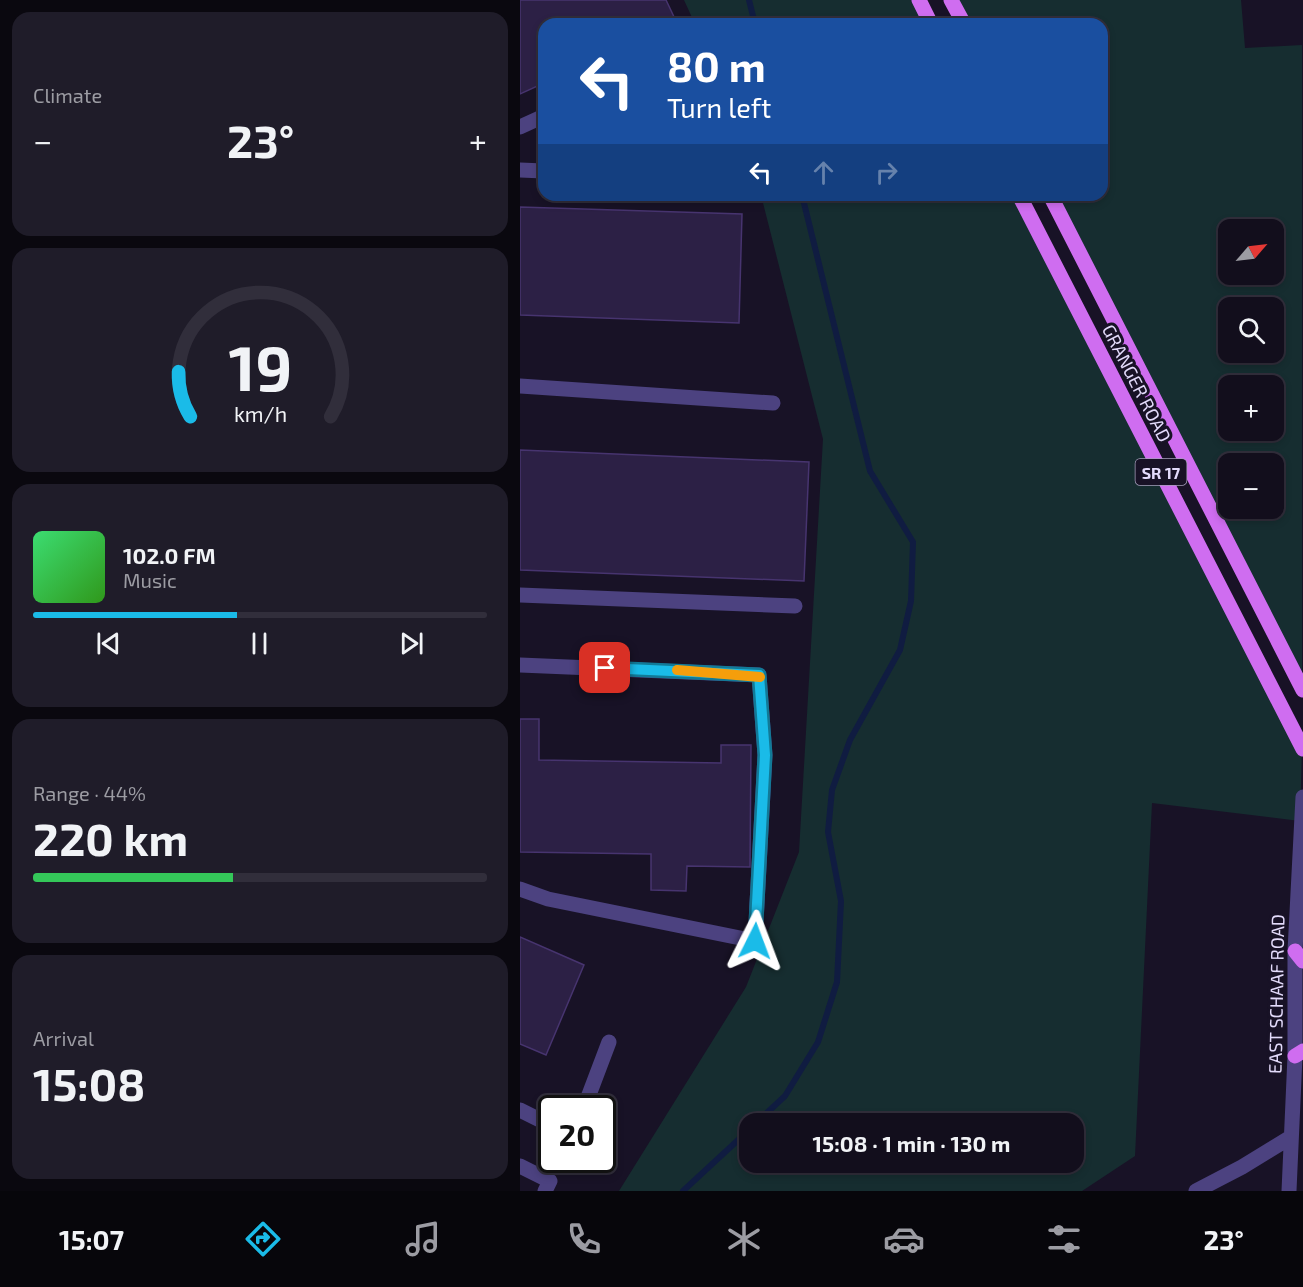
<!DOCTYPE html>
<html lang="en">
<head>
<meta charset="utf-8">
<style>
	body { margin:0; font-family:"Exo 2",sans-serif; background:#1f1c29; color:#f1f3f6; height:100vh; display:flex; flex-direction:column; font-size:22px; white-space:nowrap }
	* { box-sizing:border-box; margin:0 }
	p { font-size:20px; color:#9c9ca3 }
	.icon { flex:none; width:33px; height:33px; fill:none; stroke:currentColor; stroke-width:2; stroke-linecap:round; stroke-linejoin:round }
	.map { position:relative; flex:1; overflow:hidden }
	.details { display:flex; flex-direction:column; gap:12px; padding:12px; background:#0a080f; width:520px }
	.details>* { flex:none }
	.banner { position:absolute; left:18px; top:18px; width:570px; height:183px; border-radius:18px; box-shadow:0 3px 9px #0003,0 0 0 2px #312e3b; background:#1a4fa0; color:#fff; overflow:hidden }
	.needle { width:39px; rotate:62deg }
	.controls { position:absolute; left:698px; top:219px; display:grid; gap:12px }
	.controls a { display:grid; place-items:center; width:66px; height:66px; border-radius:12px; background:#120e1c; box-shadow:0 3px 9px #0003,0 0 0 2px #312e3b; font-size:30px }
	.speed { position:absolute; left:18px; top:1095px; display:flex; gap:12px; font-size:30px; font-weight:700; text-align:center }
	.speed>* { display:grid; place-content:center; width:78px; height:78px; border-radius:50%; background:#120e1c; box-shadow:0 3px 9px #0003,0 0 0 2px #312e3b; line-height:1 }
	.speed .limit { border:3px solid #111; border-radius:9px; background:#fff; color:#111 }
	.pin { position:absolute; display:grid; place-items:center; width:51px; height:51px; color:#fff; margin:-26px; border-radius:12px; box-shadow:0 3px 9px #0006 }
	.me { position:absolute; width:66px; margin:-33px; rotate:3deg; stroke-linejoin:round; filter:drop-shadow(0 0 4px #0008) }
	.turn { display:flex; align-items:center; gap:21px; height:126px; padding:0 30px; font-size:27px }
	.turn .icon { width:78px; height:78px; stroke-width:2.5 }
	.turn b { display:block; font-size:42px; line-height:51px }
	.lanes { display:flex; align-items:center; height:57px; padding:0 30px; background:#0003; justify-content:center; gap:30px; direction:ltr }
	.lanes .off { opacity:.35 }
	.big { font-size:45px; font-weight:700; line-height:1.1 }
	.details .card { flex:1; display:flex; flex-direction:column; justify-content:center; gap:9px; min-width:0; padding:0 21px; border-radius:18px; background:#1f1c29 }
	.details .dial { align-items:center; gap:0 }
	.dial svg { height:156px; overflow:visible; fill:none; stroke:#312e3b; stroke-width:7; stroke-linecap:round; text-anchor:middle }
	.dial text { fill:#f1f3f6; stroke:none }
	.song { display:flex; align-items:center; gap:18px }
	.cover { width:72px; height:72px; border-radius:9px; background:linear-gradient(135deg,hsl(140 70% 55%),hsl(110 70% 35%)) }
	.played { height:6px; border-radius:3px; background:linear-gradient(90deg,#1abbe8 45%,#312e3b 45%) }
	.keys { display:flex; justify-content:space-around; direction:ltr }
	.heat { display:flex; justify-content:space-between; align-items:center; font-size:33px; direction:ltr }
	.charge { height:9px; border-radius:4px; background:linear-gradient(90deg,#34c759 44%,#312e3b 0) }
	.trip { position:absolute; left:219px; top:1113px; width:345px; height:60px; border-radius:18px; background:#120e1c; box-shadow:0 3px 9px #0003,0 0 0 2px #312e3b; font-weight:700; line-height:60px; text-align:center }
	.tabs { display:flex; height:96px; justify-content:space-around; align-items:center; background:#07060b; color:#9c9ca3 }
	.tabs .icon { width:42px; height:42px }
	.tabs .current { color:#1abbe8 }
	.tabs b { font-size:27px; color:#f1f3f6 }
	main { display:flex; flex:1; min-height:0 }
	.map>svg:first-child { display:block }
</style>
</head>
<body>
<main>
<section class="details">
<div class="card"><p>Climate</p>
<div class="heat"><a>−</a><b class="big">23°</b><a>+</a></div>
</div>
<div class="card dial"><svg viewBox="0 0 100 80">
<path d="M14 69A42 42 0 1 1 86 69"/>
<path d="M14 69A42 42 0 0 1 8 46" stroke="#1abbe8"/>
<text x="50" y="56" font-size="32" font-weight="700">19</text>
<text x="50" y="72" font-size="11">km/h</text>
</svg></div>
<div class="card">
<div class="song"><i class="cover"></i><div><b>102.0 FM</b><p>Music</p></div></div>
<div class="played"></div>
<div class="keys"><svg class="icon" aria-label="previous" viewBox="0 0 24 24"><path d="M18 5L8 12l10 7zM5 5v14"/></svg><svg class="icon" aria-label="pause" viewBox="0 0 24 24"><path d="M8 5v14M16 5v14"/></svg><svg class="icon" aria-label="next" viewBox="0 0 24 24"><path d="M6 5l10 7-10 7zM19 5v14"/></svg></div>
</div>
<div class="card"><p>Range · 44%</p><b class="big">220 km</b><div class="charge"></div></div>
<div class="card"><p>Arrival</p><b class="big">15:08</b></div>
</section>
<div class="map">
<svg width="783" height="1191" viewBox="0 0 783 1191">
	<rect width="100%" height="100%" fill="#181226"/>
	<path fill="#162d30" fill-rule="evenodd" d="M164,0h235l12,24h-236z
		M431,0h290l4,48 57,-3v645l-252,-495h52v-171h-138zM708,230h45v44h-45zM708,308h45v44h-45zM708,386h45v44h-45zM708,464h45v44h-45z
		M241,195h258l283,551 -2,75 -148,-18 -17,353 -53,35h-463l127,-204 53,-135 24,-413zM230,1124h324v38h-324z"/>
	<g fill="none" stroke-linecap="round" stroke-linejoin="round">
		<path stroke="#101c41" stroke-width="6" d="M229,0l6,24
			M235,1124l30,-28 33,-54 19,-60 4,-81 -13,-69 4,-42 18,-50 50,-90 11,-49 2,-59 -43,-71 -68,-276
			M163,1191l67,-62"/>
	</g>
	<path fill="#2c2045" stroke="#47346f" stroke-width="1.5" d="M0,0h146l10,21 -7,3h-125v59l-24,11z
		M0,207l222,7 -3,109 -219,-8z
		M0,450l289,12 -5,119 -284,-11z
		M0,719h19v41l182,3v-18h30l-1,122 -63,-1 -1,25 -35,-1v-36l-131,-2z
		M0,937l64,28 -38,90 -26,-11z"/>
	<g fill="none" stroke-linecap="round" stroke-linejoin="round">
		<path stroke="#4c4280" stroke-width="15" d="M0,127l24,-11
			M0,170l24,1
			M0,386l253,17
			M0,595l275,11
			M0,665l239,10 6,80 -10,186 -207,-42 -28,-10
			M64,1108l25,-66
			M0,1110l32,16
			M0,1166l30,15 -5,10
			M676,1191l46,-24 49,-30
			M769,1191l6,-135v-105l8,-154"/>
		<path stroke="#cf6df0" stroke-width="15" d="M399,0l12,24
			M431,0l13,24
			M499,195l284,554
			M530,195l253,495
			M775,951l8,10
			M775,1056l8,-5"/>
	</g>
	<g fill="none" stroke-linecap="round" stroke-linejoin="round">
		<g stroke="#117a97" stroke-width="15">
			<path id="route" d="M85,668l154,7 6,80 -10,186"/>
		</g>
		<use href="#route" stroke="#1abbe8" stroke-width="10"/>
		<path stroke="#f59e0b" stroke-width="10" d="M157,670l83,7"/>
	</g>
	<g text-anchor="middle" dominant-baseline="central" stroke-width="6" stroke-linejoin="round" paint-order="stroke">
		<rect fill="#181226" stroke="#a69fbb" stroke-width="1.5" x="615.5" y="459" width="51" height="26" rx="4.5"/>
		<g font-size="16" font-weight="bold" fill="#e3dbfb">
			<text x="641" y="472">SR 17</text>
		</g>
		<g font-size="18" fill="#e3dbfb" stroke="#181226">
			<text transform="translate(617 383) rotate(63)">GRANGER ROAD</text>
			<text transform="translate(756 994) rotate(-89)">EAST SCHAAF ROAD</text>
		</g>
	</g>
</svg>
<div class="controls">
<a><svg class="needle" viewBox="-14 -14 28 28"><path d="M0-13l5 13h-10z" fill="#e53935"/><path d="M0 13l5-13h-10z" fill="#9c9ca3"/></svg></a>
<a><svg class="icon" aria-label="search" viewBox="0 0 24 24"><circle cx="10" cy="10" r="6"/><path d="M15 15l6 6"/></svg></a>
<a>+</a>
<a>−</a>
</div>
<div class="speed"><div class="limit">20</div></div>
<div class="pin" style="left:85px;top:668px;background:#d93025"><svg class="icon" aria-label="arrive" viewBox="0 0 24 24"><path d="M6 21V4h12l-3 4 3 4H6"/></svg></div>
<svg class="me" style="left:235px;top:941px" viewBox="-20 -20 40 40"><path d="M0-17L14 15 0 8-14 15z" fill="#1abbe8" stroke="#fff" stroke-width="4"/></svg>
<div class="trip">15:08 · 1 min · 130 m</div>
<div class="banner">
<div class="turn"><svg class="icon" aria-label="left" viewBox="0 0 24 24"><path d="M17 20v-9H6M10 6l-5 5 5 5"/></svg><div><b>80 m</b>Turn left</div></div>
<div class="lanes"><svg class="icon" aria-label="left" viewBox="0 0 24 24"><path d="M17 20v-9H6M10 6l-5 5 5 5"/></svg><svg class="icon off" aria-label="ahead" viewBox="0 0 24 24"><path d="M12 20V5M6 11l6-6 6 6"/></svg><svg class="icon off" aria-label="right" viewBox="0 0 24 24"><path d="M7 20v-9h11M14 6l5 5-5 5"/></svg></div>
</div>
</div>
</main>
<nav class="tabs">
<b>15:07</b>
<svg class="icon current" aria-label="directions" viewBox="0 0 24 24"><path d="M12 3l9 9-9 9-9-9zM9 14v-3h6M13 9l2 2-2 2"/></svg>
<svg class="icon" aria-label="music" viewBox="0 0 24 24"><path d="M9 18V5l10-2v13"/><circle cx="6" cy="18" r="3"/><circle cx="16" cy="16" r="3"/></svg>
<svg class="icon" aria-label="phone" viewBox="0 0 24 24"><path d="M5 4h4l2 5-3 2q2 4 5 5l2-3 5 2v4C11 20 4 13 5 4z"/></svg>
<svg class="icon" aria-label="climate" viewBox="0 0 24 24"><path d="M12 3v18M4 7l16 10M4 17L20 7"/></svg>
<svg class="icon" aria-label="car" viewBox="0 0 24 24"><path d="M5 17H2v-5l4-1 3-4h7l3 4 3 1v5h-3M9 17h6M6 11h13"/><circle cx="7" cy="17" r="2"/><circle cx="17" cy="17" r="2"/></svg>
<svg class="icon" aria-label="filters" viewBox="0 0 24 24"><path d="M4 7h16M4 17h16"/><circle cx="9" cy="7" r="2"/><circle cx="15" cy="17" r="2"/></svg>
<b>23°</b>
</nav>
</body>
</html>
